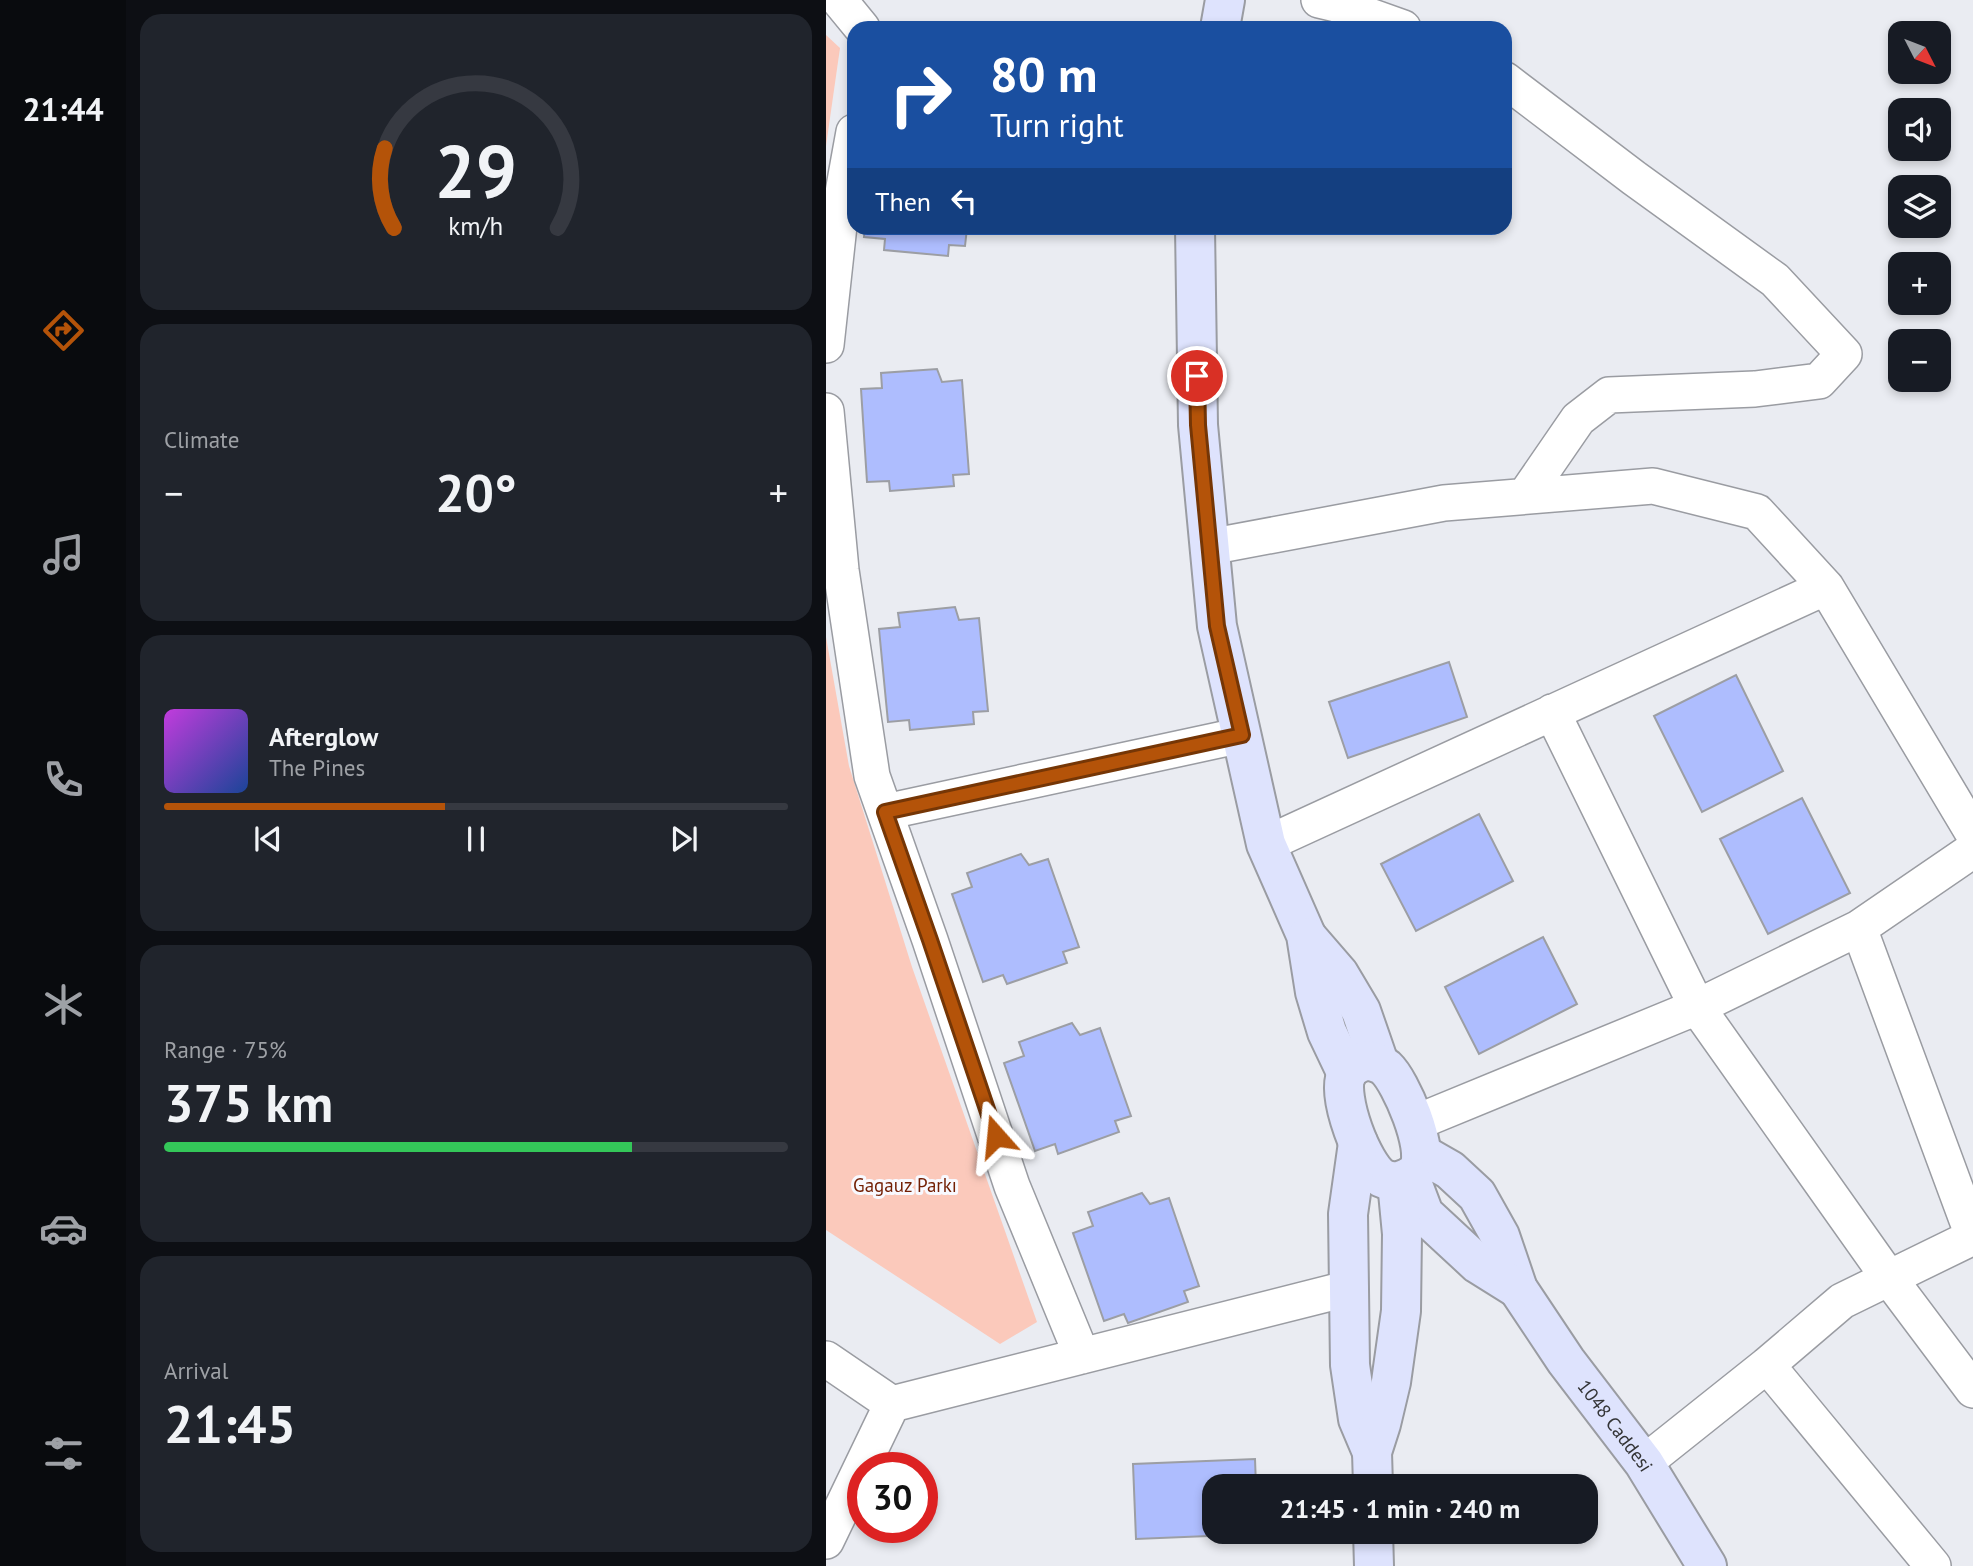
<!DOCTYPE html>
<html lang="en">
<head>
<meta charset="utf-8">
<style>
	body { margin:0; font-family:"PT Sans",sans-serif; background:#20242c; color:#f1f3f6; height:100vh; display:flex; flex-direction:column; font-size:26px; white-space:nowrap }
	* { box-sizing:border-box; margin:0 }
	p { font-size:23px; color:#9ea1a6 }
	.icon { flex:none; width:38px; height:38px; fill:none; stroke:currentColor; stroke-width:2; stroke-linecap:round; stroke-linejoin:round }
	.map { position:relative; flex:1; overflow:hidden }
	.drawer { display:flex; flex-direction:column; gap:14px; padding:14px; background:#0d0f14; width:700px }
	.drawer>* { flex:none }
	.hud { position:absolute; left:21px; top:21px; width:665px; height:214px; border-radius:21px; box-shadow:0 4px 10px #0003; background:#1a4fa0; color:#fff; overflow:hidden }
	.needle { width:46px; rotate:132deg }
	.controls { position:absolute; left:1062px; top:21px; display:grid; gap:14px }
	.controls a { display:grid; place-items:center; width:63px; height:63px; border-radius:14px; background:#171b24; box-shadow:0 4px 10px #0003; font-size:35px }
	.speed { position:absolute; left:21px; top:1452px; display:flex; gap:14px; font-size:35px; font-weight:700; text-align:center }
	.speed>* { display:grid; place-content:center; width:91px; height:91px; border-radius:50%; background:#171b24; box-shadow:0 4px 10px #0003; line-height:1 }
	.speed .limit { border:10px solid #d22; background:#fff; color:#111 }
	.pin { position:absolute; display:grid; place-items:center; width:60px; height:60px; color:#fff; margin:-30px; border:4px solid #fff; border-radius:50%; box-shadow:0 2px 7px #0007 }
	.me { position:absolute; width:77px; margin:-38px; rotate:342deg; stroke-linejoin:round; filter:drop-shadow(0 0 5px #0008) }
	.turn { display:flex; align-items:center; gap:24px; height:147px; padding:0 28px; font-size:32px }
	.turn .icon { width:91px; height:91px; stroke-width:2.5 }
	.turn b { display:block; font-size:49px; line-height:60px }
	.then { display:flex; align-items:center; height:66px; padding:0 28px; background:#0003; gap:14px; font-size:26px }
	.big { font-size:52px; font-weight:700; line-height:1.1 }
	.drawer .card { flex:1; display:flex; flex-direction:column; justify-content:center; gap:10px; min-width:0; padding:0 24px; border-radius:21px; background:#20242c }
	.drawer .dial { align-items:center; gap:0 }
	.dial svg { height:182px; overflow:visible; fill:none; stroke:#363941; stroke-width:7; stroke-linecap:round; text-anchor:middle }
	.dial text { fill:#f1f3f6; stroke:none }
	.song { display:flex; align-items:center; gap:21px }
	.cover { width:84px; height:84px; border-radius:10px; background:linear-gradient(135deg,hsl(290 70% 55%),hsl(220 70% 35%)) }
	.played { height:7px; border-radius:4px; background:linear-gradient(90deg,#b45309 45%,#363941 45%) }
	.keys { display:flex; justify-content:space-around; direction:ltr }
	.heat { display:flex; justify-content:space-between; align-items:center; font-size:38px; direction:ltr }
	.charge { height:10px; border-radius:5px; background:linear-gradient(90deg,#34c759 75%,#363941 0) }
	.trip { position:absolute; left:376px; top:1474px; width:396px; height:70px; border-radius:21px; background:#171b24; box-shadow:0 4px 10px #0003; font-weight:700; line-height:70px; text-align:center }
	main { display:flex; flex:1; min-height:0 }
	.tab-bar { display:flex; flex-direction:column; width:126px; justify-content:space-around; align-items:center; background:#090b0e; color:#9ea1a6 }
	.tab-bar .icon { width:49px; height:49px }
	.tab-bar .active { color:#b45309 }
	.tab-bar b { font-size:32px; color:#f1f3f6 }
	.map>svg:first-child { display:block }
</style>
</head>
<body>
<main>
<nav class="tab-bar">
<b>21:44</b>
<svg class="icon active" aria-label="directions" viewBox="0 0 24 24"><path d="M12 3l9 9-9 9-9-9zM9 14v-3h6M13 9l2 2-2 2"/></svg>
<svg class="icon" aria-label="music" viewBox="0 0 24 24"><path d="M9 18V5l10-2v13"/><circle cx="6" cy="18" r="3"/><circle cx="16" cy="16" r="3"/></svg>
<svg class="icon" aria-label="phone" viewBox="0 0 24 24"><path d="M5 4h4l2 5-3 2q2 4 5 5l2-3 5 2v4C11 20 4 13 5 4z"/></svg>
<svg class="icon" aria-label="climate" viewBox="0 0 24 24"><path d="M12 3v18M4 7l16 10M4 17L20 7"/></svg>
<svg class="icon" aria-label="car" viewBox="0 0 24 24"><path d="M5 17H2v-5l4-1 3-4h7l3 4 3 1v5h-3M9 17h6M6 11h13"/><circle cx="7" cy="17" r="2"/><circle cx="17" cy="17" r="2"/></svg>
<svg class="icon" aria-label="filters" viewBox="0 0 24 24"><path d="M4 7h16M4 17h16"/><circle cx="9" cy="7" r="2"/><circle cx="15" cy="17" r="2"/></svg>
</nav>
<section class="drawer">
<div class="card dial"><svg viewBox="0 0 100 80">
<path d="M14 69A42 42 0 1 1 86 69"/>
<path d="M14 69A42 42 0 0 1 10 34" stroke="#b45309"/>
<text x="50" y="56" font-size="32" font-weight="700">29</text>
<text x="50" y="72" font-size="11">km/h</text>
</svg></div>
<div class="card"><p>Climate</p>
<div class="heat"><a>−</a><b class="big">20°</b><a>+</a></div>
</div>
<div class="card">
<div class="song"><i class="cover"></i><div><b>Afterglow</b><p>The Pines</p></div></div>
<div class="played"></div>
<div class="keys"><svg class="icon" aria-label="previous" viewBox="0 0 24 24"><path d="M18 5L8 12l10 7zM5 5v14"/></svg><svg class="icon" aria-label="pause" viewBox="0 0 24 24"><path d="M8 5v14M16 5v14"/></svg><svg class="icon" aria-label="next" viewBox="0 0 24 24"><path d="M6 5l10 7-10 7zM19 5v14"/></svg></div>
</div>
<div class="card"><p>Range · 75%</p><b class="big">375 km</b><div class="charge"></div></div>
<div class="card"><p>Arrival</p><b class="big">21:45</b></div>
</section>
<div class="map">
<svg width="1147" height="1566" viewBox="0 0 1147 1566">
	<rect width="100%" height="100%" fill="#eaecf2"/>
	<path fill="#fbc9bb" d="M0,35l14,13 -14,98z
		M0,637l23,129 63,201 125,355 -37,22 -174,-114z"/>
	<path fill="#aebdfe" stroke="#9c9ea4" stroke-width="2" d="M39,228h102l-2,18 -16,-1 -1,11 -64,-6 1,-11 -21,-2z
		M111,369l5,13 20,-2 7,94 -16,1 1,11 -64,5 -1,-10 -22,1 -6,-93 21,-1 -1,-15z
		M129,607l4,13 20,-2 9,93 -15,1 1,12 -64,6 -1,-10 -21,2 -9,-93 21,-2 -2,-14z
		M623,662l18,55 -119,41 -19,-56z
		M910,675l47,96 -81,41 -48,-96z
		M976,798l48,95 -82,41 -48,-95z
		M653,814l34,67 -97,50 -35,-67z
		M195,854l8,11 19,-6 31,88 -16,5 4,11 -60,21 -4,-9 -20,7 -31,-88 20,-7 -5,-14z
		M717,937l34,67 -98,50 -34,-67z
		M246,1023l8,12 20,-7 31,88 -16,5 4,11 -61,22 -3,-10 -20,7 -31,-88 20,-7 -5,-14z
		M316,1193l8,11 19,-6 30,88 -15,5 4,11 -60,21 -4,-9 -20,7 -31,-88 20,-7 -5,-14z
		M429,1459l1,27h-42v45h43v3l-121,5 -3,-75z"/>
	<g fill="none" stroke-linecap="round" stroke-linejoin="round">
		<g stroke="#9a9ca2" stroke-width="38">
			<path id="street" d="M13,0l23,28
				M493,0l17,4 67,24
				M679,80l129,98 141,102 69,74 -25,27 -64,8 -146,6 -31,24 -53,77
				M0,345l16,-147 12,-66
				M0,411l15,159 31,206 58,164 82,246 70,170
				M383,547l235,-44 209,-17 104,26 69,75 147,246
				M726,712l145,295 192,271 84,112
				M59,812l357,-77
				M440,844l560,-257
				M1033,928l114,308
				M589,1123l282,-116 162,-79 114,-78
				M0,1359l66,45
				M941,1365l166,201
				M818,1463l123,-98 75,-64 131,-64
				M0,1541l66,-137 458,-116"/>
		</g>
		<g stroke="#9a9ca2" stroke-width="42">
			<g id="secondary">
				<path d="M394,28l5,-28"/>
				<path d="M369,228l3,197 19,201 49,218 40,91 9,57 12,40 20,42"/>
				<path d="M481,937l32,37 22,37 18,52"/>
				<path d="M541,1060c8,2 13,3 19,8 15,14 43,80 33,99 -3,7 -10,11 -17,13 -6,2 -14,1 -20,-2 -20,-13 -45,-81 -36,-103 4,-9 13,-12 21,-15z"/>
				<path d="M532,1143l-10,71 2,151 8,54 14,33"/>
				<path id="s1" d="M596,1154l28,16 27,25 23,41 18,53 48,72 78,102 63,103"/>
				<path d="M584,1177l14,37 54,50 40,25"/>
				<path d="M547,1486l-1,-34 9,-28 10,-42 10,-71 1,-77 -5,-52"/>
				<path d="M547,1531l1,35"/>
			</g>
		</g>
		<use href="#street" stroke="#fff" stroke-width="35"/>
		<use href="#secondary" stroke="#dee3fd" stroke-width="38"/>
	</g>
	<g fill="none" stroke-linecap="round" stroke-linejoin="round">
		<g stroke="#753606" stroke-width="18">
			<path id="route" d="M170,1136l-66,-196 -45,-128 357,-77 -25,-109 -19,-201 -1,-49"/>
		</g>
		<use href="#route" stroke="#b45309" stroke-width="12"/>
	</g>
	<g text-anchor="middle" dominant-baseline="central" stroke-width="6" stroke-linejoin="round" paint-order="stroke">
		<g font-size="19" fill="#721e03" stroke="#f8f9ff">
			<text x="79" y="1185">Gagauz Parkı</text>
		</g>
		<g font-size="19" fill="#333436" stroke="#f8f9ff">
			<text stroke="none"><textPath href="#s1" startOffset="340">1048 Caddesi</textPath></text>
		</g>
	</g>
</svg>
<div class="controls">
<a><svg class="needle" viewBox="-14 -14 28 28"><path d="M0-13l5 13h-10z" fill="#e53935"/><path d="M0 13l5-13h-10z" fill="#9ea1a6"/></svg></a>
<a><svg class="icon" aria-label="sound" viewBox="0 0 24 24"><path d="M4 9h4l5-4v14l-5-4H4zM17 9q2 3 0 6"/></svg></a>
<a><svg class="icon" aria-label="layers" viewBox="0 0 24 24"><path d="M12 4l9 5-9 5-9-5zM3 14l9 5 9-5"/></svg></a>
<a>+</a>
<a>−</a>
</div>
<div class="speed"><div class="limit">30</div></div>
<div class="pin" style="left:371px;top:376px;background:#d93025"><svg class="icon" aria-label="arrive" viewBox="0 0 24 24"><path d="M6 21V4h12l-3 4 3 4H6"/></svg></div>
<svg class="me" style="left:170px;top:1136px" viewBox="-20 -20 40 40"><path d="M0-17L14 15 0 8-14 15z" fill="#b45309" stroke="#fff" stroke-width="4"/></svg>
<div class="trip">21:45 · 1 min · 240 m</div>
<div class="hud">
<div class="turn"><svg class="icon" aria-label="right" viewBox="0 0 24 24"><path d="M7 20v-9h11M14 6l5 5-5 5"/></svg><div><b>80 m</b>Turn right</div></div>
<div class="then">Then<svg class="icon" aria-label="left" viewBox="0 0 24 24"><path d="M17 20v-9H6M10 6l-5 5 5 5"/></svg></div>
</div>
</div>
</main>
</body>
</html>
